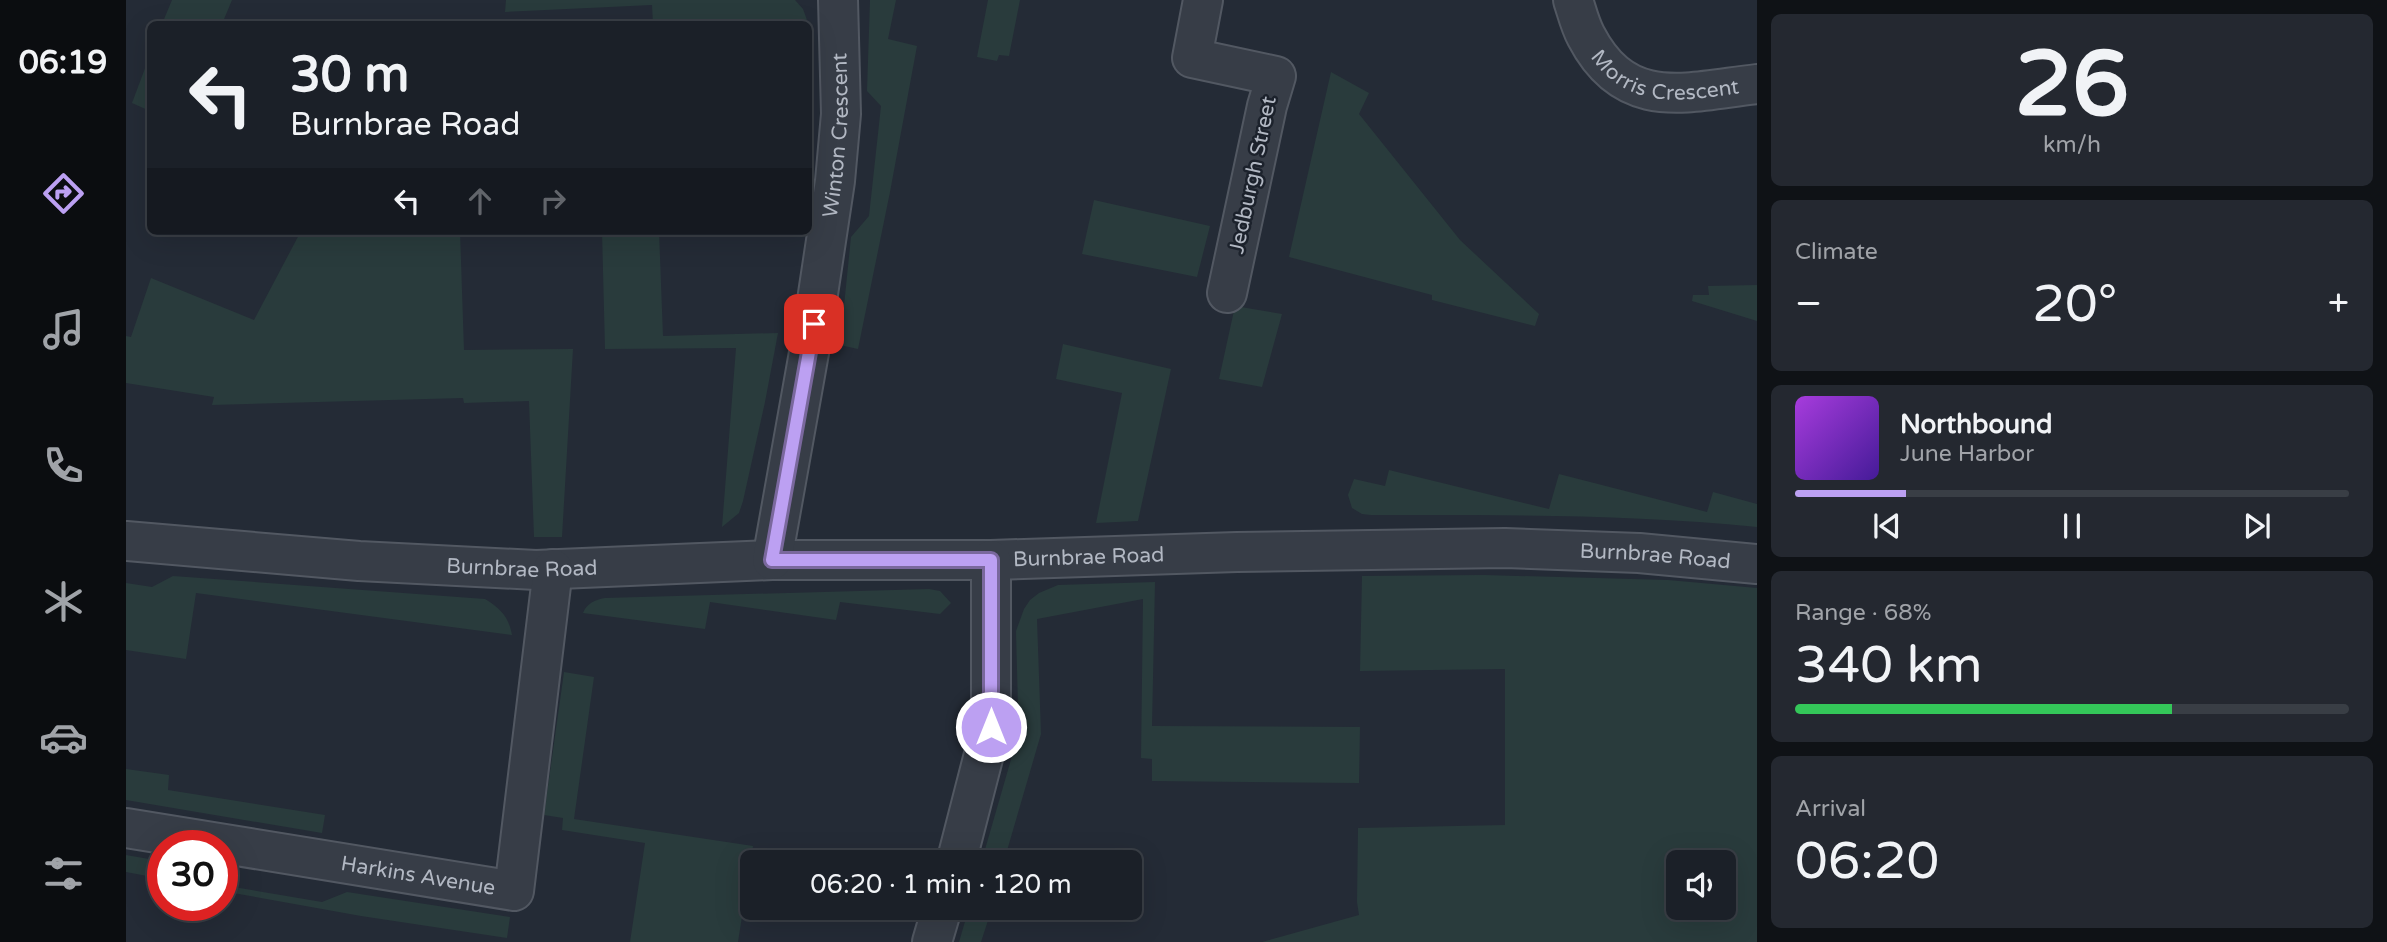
<!DOCTYPE html>
<html lang="en">
<head>
<meta charset="utf-8">
<style>
	body { margin:0; font-family:"Varela Round",sans-serif; background:#242830; color:#f1f3f6; height:100vh; display:flex; flex-direction:column; font-size:26px; white-space:nowrap }
	* { box-sizing:border-box; margin:0 }
	p { font-size:23px; color:#a0a3a8 }
	.icon { flex:none; width:38px; height:38px; fill:none; stroke:currentColor; stroke-width:2; stroke-linecap:round; stroke-linejoin:round }
	.map { position:relative; flex:1; overflow:hidden }
	.drawer { display:flex; flex-direction:column; gap:14px; padding:14px; background:#0f1216; width:630px }
	.drawer>* { flex:none }
	.hud { position:absolute; left:21px; top:21px; width:665px; height:214px; border-radius:10px; box-shadow:0 7px 28px #0002,0 0 0 2px #393e45; background:#1b2028; color:#f1f3f6; overflow:hidden }
	.buttons { position:absolute; left:1540px; top:850px; display:grid; gap:14px }
	.buttons a { display:grid; place-items:center; width:70px; height:70px; border-radius:10px; background:#1b2028; box-shadow:0 7px 28px #0002,0 0 0 2px #393e45; font-size:35px }
	.speed { position:absolute; left:21px; top:830px; display:flex; gap:14px; font-size:35px; font-weight:700; text-align:center }
	.speed>* { display:grid; place-content:center; width:91px; height:91px; border-radius:50%; background:#1b2028; box-shadow:0 7px 28px #0002,0 0 0 2px #393e45; line-height:1 }
	.speed .limit { border:10px solid #d22; background:#fff; color:#111 }
	.pin { position:absolute; display:grid; place-items:center; width:60px; height:60px; color:#fff; margin:-30px; border-radius:14px; box-shadow:0 4px 10px #0006 }
	.me { position:absolute; width:77px; margin:-38px; rotate:0deg; stroke-linejoin:round; filter:drop-shadow(0 0 5px #0008) }
	.turn { display:flex; align-items:center; gap:24px; height:147px; padding:0 28px; font-size:32px }
	.turn .icon { width:91px; height:91px; stroke-width:2.5 }
	.turn b { display:block; font-size:49px; line-height:60px }
	.lanes { display:flex; align-items:center; height:66px; padding:0 28px; background:#0003; justify-content:center; gap:35px; direction:ltr }
	.lanes .off { opacity:.35 }
	.big { font-size:52px; font-weight:600; line-height:1.1 }
	.drawer .widget { flex:1; display:flex; flex-direction:column; justify-content:center; gap:10px; min-width:0; padding:0 24px; border-radius:10px; background:#242830 }
	.drawer .dial { align-items:center; gap:0 }
	.dial b { font-size:91px; line-height:1 }
	.song { display:flex; align-items:center; gap:21px }
	.cover { width:84px; height:84px; border-radius:10px; background:linear-gradient(135deg,hsl(280 70% 55%),hsl(260 70% 35%)) }
	.played { height:7px; border-radius:4px; background:linear-gradient(90deg,#bca0f2 20%,#393e45 20%) }
	.keys { display:flex; justify-content:space-around; direction:ltr }
	.heat { display:flex; justify-content:space-between; align-items:center; font-size:38px; direction:ltr }
	.charge { height:10px; border-radius:5px; background:linear-gradient(90deg,#34c759 68%,#393e45 0) }
	.trip { position:absolute; left:614px; top:850px; width:402px; height:70px; border-radius:10px; background:#1b2028; box-shadow:0 7px 28px #0002,0 0 0 2px #393e45; font-weight:600; line-height:70px; text-align:center }
	main { display:flex; flex:1; min-height:0 }
	.tabs { display:flex; flex-direction:column; width:126px; justify-content:space-around; align-items:center; background:#0b0d10; color:#a0a3a8 }
	.tabs .icon { width:49px; height:49px }
	.tabs .on { color:#bca0f2 }
	.tabs b { font-size:32px; color:#f1f3f6 }
	.map>svg:first-child { display:block }
</style>
</head>
<body>
<main>
<nav class="tabs">
<b>06:19</b>
<svg class="icon on" aria-label="directions" viewBox="0 0 24 24"><path d="M12 3l9 9-9 9-9-9zM9 14v-3h6M13 9l2 2-2 2"/></svg>
<svg class="icon" aria-label="music" viewBox="0 0 24 24"><path d="M9 18V5l10-2v13"/><circle cx="6" cy="18" r="3"/><circle cx="16" cy="16" r="3"/></svg>
<svg class="icon" aria-label="phone" viewBox="0 0 24 24"><path d="M5 4h4l2 5-3 2q2 4 5 5l2-3 5 2v4C11 20 4 13 5 4z"/></svg>
<svg class="icon" aria-label="climate" viewBox="0 0 24 24"><path d="M12 3v18M4 7l16 10M4 17L20 7"/></svg>
<svg class="icon" aria-label="car" viewBox="0 0 24 24"><path d="M5 17H2v-5l4-1 3-4h7l3 4 3 1v5h-3M9 17h6M6 11h13"/><circle cx="7" cy="17" r="2"/><circle cx="17" cy="17" r="2"/></svg>
<svg class="icon" aria-label="filters" viewBox="0 0 24 24"><path d="M4 7h16M4 17h16"/><circle cx="9" cy="7" r="2"/><circle cx="15" cy="17" r="2"/></svg>
</nav>
<div class="map">
<svg width="1631" height="942" viewBox="0 0 1631 942">
	<rect width="100%" height="100%" fill="#242b36"/>
	<path fill="#293b3c" fill-rule="evenodd" d="M46,0h60l-10,24h-60z
		M380,0h289l8,9 4,11 -154,4 -1,-19 -147,7z
		M744,0h26l-8,39 29,7 -27,146 -32,157 -18,-4 11,-108 18,-21 12,-110 -14,-15z
		M862,0h32l-11,56 -10,-1 -2,6 -20,-4z
		M24,55v56l-18,-8z
		M1205,72l38,21 -10,21 101,126 79,74 -4,12 -103,-26v-5l-143,-38z
		M968,200l116,26 -13,51 -115,-23z
		M175,231h159l4,119 109,-1 -11,188h-28l-5,-136 -65,2 -1,-5 -251,7 2,-8 -88,-14v-47l5,1 20,-59 103,42z
		M476,231h57l4,105 115,-3 -13,69 -22,99 -4,12 -17,14 14,-179 -131,1z
		M1631,285v36l-65,-20 1,-6h16l-1,-9z
		M1109,306l47,8 -20,73 -43,-8z
		M937,344l108,25 -33,152 -42,2 26,-130 -66,-14z
		M1263,470l160,39 10,-35 148,38 6,-20 44,12v23c-128,-13 -257,-12 -386,-12l-9,-1 -10,-6 -4,-13 6,-16 31,7z
		M1358,575l184,5 89,8v354h-495l97,-27 -2,-13 1,-74 147,-3v-156l-145,2 2,-95zM1552,863h46v45h-46z
		M47,576l312,23c15,9 24,18 27,36l-316,-42 -10,66 -60,-9v-67l26,4z
		M1029,582l-3,144 208,1 -1,56 -207,-2v-22l-11,-1 2,-159 -106,20 4,115 -37,127 -20,-8 28,-97 6,-48 -2,-77 8,-22 6,-9 9,-7 19,-8z
		M803,589l11,2 11,12 -11,11 -100,-12 -4,18 -126,-18 -5,27 -122,-16c4,-10 12,-13 22,-15z
		M438,672l30,5 -20,142 179,27 -15,96h-108l15,-99 -83,-13 1,-12 -19,-3z
		M0,769l43,6 -1,15 157,25 -3,18 -196,-33z
		M0,855l23,4 14,12v8l-37,-7z
		M96,885l100,17 25,-10 163,25 -3,21 -146,-22 -139,-25z
		M843,908h23l-11,34h-22z"/>
	<g fill="none" stroke-linecap="round" stroke-linejoin="round">
		<g stroke="#525862" stroke-width="42">
			<g id="street">
				<path d="M1077,0l-11,58 84,18 -9,30 -40,187"/>
				<path id="s1" d="M1447,0c4,12 7,25 13,36 40,77 100,56 171,48"/>
				<path id="s2" d="M0,541l233,20 177,9 236,-10h219l246,-8 268,-4 134,5 118,11"/>
				<path id="s3" d="M646,560l38,-213 25,-166 6,-67 -3,-114"/>
				<path id="s4" d="M0,828l388,63 39,-322"/>
				<path d="M830,863l35,-136v-167"/>
				<path d="M806,942l10,-34"/>
			</g>
		</g>
		<use href="#street" stroke="#373d47" stroke-width="38"/>
	</g>
	<g fill="none" stroke-linecap="round" stroke-linejoin="round">
		<g stroke="#7a689d" stroke-width="18">
			<path id="route" d="M688,324l-42,236h219v167"/>
		</g>
		<use href="#route" stroke="#bca0f2" stroke-width="12"/>
	</g>
	<g text-anchor="middle" dominant-baseline="central" stroke-width="5" stroke-linejoin="round" paint-order="stroke">
		<g font-size="21" fill="#b2b8c3" stroke="#1c222c">
			<text stroke="none"><textPath href="#s1" startOffset="136">Morris Crescent</textPath></text>
			<text stroke="none"><textPath href="#s3" startOffset="430">Winton Crescent</textPath></text>
			<text transform="translate(1127 175) rotate(-78)">Jedburgh Street</text>
			<text stroke="none"><textPath href="#s2" startOffset="1531">Burnbrae Road</textPath></text>
			<text stroke="none"><textPath href="#s2" startOffset="964">Burnbrae Road</textPath></text>
			<text stroke="none"><textPath href="#s2" startOffset="397">Burnbrae Road</textPath></text>
			<text stroke="none"><textPath href="#s4" startOffset="296">Harkins Avenue</textPath></text>
		</g>
	</g>
</svg>
<div class="buttons">
<a><svg class="icon" aria-label="sound" viewBox="0 0 24 24"><path d="M4 9h4l5-4v14l-5-4H4zM17 9q2 3 0 6"/></svg></a>
</div>
<div class="speed"><div class="limit">30</div></div>
<div class="pin" style="left:688px;top:324px;background:#d93025"><svg class="icon" aria-label="arrive" viewBox="0 0 24 24"><path d="M6 21V4h12l-3 4 3 4H6"/></svg></div>
<svg class="me" style="left:865px;top:727px" viewBox="-20 -20 40 40"><circle r="17" fill="#bca0f2" stroke="#fff" stroke-width="3"/><path d="M0-11L8 9 0 5-8 9z" fill="#fff"/></svg>
<div class="trip">06:20 · 1 min · 120 m</div>
<div class="hud">
<div class="turn"><svg class="icon" aria-label="left" viewBox="0 0 24 24"><path d="M17 20v-9H6M10 6l-5 5 5 5"/></svg><div><b>30 m</b>Burnbrae Road</div></div>
<div class="lanes"><svg class="icon" aria-label="left" viewBox="0 0 24 24"><path d="M17 20v-9H6M10 6l-5 5 5 5"/></svg><svg class="icon off" aria-label="ahead" viewBox="0 0 24 24"><path d="M12 20V5M6 11l6-6 6 6"/></svg><svg class="icon off" aria-label="right" viewBox="0 0 24 24"><path d="M7 20v-9h11M14 6l5 5-5 5"/></svg></div>
</div>
</div>
<section class="drawer">
<div class="widget dial"><b>26</b><p>km/h</p></div>
<div class="widget"><p>Climate</p>
<div class="heat"><a>−</a><b class="big">20°</b><a>+</a></div>
</div>
<div class="widget">
<div class="song"><i class="cover"></i><div><b>Northbound</b><p>June Harbor</p></div></div>
<div class="played"></div>
<div class="keys"><svg class="icon" aria-label="previous" viewBox="0 0 24 24"><path d="M18 5L8 12l10 7zM5 5v14"/></svg><svg class="icon" aria-label="pause" viewBox="0 0 24 24"><path d="M8 5v14M16 5v14"/></svg><svg class="icon" aria-label="next" viewBox="0 0 24 24"><path d="M6 5l10 7-10 7zM19 5v14"/></svg></div>
</div>
<div class="widget"><p>Range · 68%</p><b class="big">340 km</b><div class="charge"></div></div>
<div class="widget"><p>Arrival</p><b class="big">06:20</b></div>
</section>
</main>
</body>
</html>
